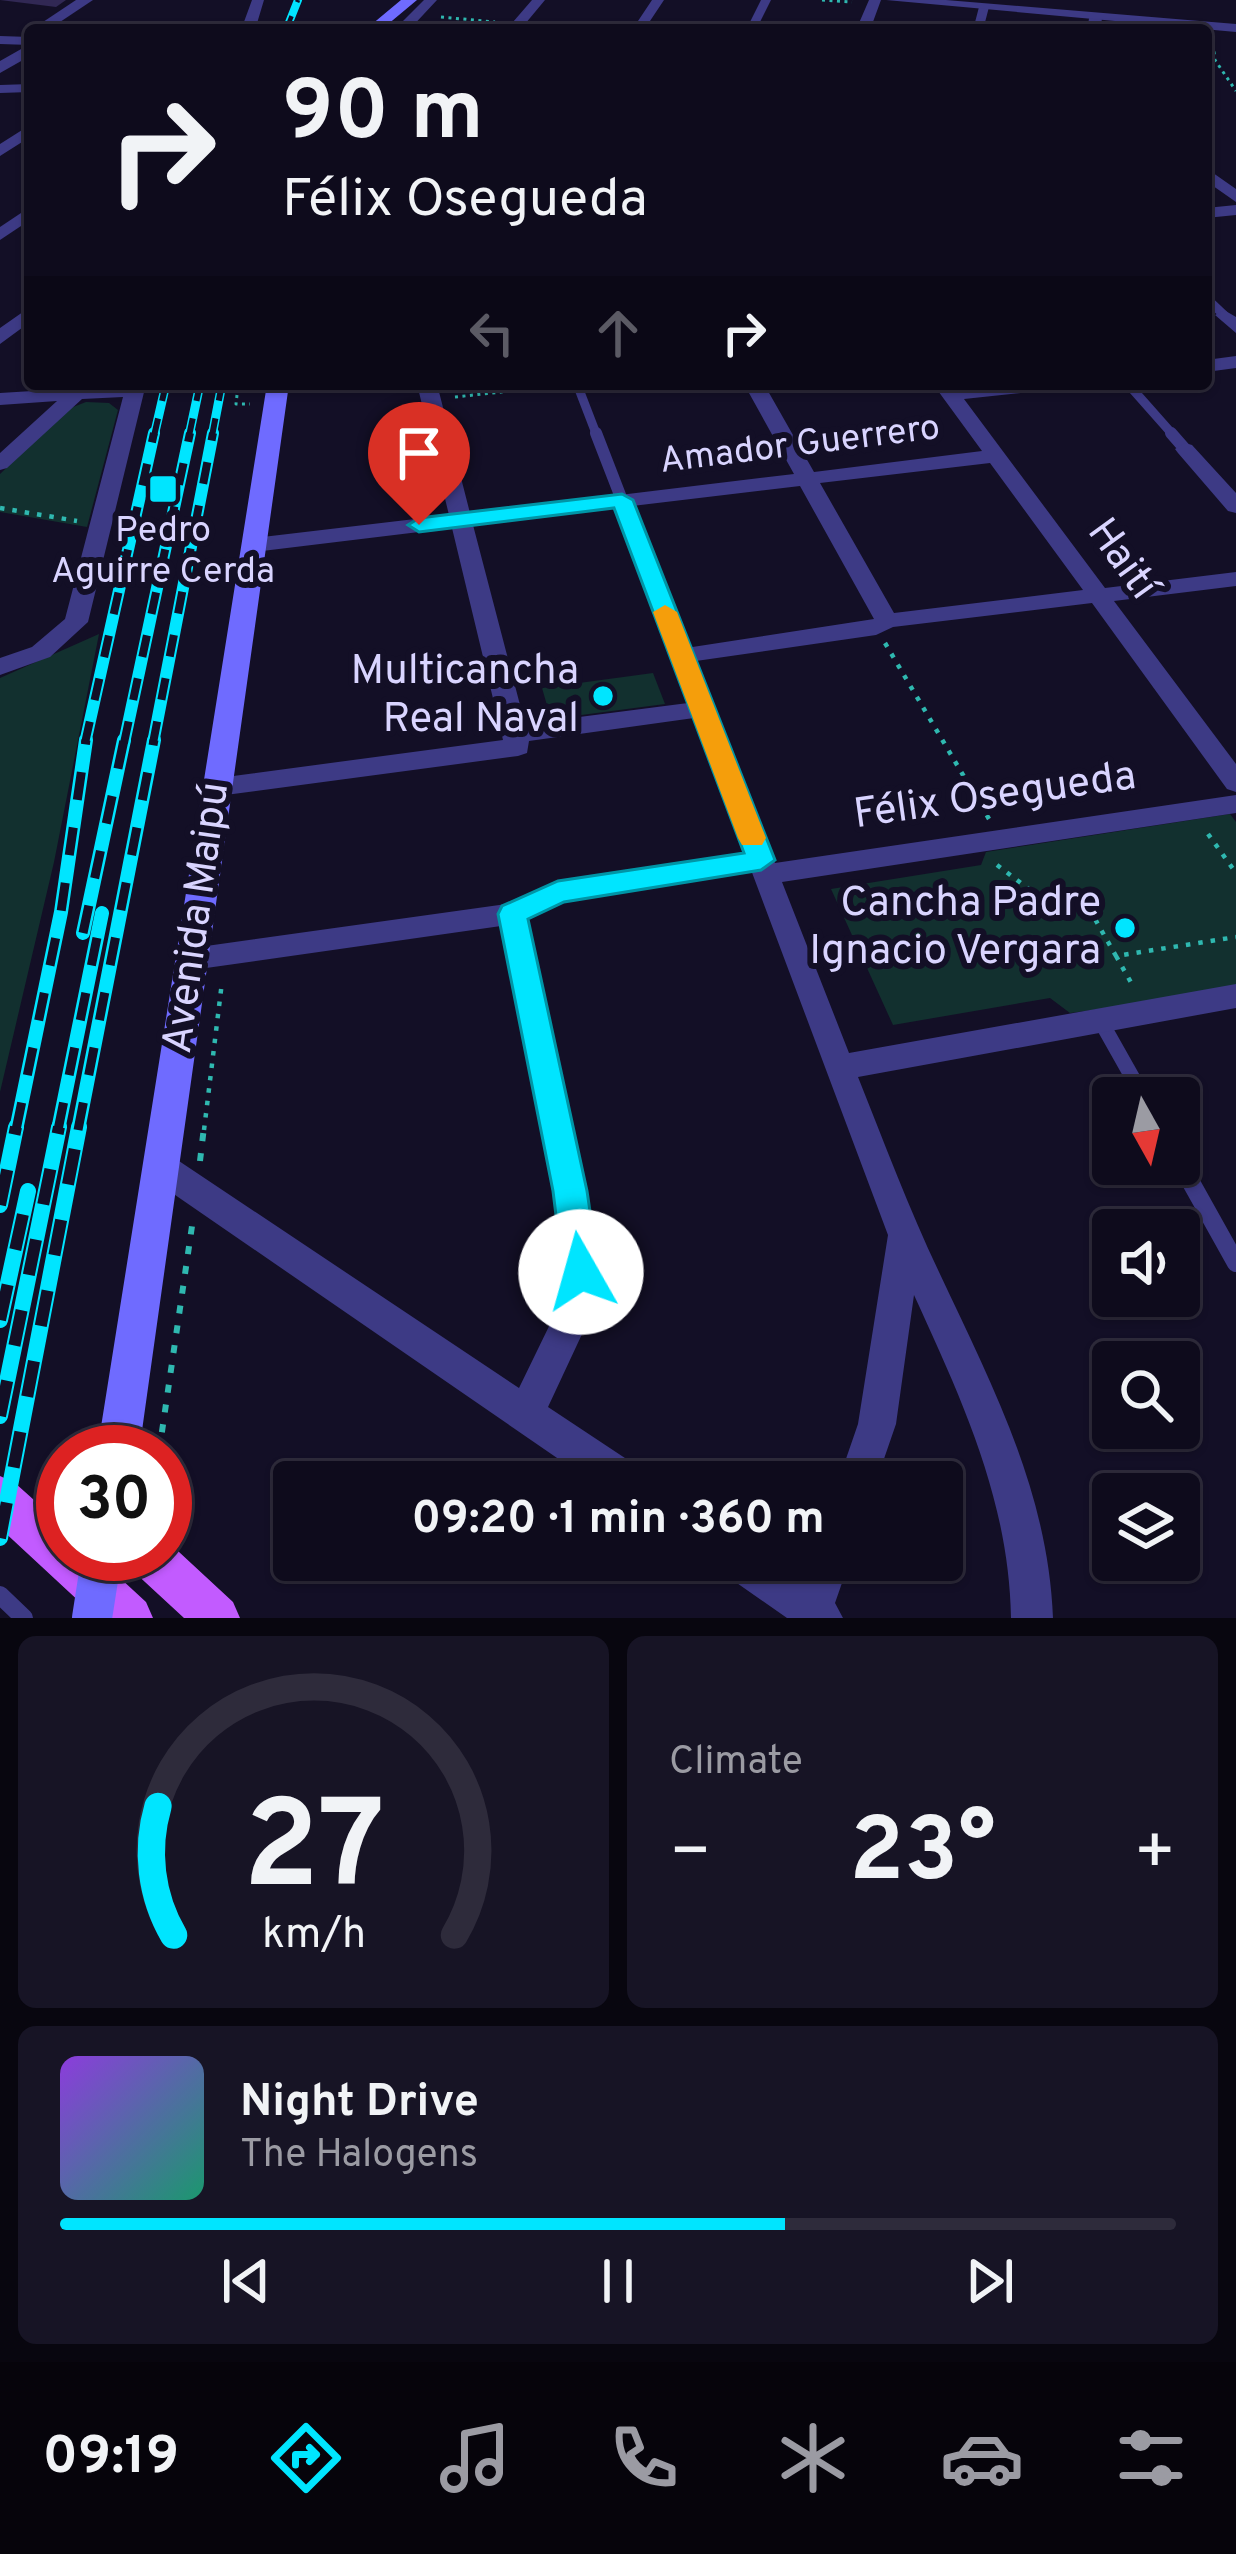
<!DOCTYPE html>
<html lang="en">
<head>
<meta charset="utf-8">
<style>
	body { margin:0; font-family:Overpass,sans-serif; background:#171425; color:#f1f3f6; height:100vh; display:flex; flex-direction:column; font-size:45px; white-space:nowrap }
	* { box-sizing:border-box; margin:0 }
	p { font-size:39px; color:#9b9ba3 }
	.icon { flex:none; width:66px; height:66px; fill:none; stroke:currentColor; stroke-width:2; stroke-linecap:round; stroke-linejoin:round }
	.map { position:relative; height:1618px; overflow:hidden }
	.drawer { display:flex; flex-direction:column; gap:18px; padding:18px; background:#08060f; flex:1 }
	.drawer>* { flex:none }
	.banner { position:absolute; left:24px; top:24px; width:1188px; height:366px; border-radius:12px; box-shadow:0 3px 9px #0004,0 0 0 3px #2e2b3b; background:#0e0b1c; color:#f1f3f6; overflow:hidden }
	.needle { width:78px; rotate:172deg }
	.fabs { position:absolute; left:1092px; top:1077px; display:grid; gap:24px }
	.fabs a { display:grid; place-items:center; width:108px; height:108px; border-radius:12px; background:#0e0b1c; box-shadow:0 3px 9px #0004,0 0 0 3px #2e2b3b; font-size:60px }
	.speed { position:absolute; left:36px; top:1425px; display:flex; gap:24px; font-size:60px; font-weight:700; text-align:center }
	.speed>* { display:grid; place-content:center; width:156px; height:156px; border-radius:50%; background:#0e0b1c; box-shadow:0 3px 9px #0004,0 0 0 3px #2e2b3b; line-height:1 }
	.speed .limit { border:18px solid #d22; background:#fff; color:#111 }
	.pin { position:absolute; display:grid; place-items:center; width:102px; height:102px; color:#fff; margin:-123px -51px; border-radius:50% 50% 50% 0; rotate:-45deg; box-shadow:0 0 12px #0007 }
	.pin .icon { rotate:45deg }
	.me { position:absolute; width:132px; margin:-66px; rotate:353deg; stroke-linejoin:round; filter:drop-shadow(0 0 9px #0008) }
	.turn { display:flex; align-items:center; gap:42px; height:252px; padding:0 60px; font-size:54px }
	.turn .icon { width:156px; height:156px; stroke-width:2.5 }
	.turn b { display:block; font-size:84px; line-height:102px }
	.lanes { display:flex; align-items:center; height:114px; padding:0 60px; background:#0003; justify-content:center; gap:60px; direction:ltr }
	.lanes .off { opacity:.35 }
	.big { font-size:90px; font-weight:700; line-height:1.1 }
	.drawer .card { flex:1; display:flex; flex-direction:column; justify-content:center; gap:18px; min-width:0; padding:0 42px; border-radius:18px; background:#171425 }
	.drawer .dial { align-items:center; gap:0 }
	.dial svg { height:312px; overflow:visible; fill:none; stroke:#2e2b3b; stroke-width:7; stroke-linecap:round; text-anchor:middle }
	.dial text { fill:#f1f3f6; stroke:none }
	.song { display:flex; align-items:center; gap:36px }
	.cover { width:144px; height:144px; border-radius:18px; background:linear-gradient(135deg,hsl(270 70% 55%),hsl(160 70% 35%)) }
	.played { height:12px; border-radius:6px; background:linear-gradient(90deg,#00e5ff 65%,#2e2b3b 65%) }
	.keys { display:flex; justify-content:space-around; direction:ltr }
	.heat { display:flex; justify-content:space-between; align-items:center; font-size:66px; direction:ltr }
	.drawer .tiles { flex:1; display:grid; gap:18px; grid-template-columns:1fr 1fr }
	.card:last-child { grid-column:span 2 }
	.trip { position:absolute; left:273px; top:1461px; width:690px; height:120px; border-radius:12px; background:#0e0b1c; box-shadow:0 3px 9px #0004,0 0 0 3px #2e2b3b; font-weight:700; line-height:120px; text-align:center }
	.dock { display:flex; height:192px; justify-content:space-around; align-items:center; background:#06040b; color:#9b9ba3 }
	.dock .icon { width:84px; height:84px }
	.dock .on { color:#00e5ff }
	.dock b { font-size:54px; color:#f1f3f6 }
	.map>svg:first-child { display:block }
</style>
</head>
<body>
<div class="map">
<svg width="1236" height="1618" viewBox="0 0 1236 1618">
	<rect width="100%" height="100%" fill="#130f26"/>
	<path fill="#12302f" d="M86,402l23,1 9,7 -31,117 -87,-15v-38l68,-65z
		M99,634l-45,228 -54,230v-414z
		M653,673l12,31 -114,15 -9,-31z
		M1230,814l6,8v169l-166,22 -20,-15 -157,27 -62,-136 150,-24 5,-13z"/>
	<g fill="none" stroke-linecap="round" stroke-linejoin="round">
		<path stroke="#2fb8b0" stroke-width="3" stroke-dasharray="3 4.5" stroke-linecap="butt" d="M822,0l30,2
			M441,17l54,5
			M1213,44l2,16 21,31
			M237,395l-1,9h14
			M455,397l102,-11"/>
		<path stroke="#2fb8b0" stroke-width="4.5" stroke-dasharray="4.5 8" stroke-linecap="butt" d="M0,508l77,13
			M885,643l104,176
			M1208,834l28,39
			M997,865l69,52 25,-4
			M1083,898l33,58 120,-19
			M1116,956l17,30
			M204,1130l18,-148"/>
		<path stroke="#2fb8b0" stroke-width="6" stroke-dasharray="8 12" stroke-linecap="butt" d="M200,1161l4,-34
			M159,1452l33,-226"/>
		<path stroke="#3d3a85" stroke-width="9" d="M1206,298l18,17
			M577,384l20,52
			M1128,384l46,52"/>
		<path stroke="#3d3a85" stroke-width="12" d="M596,433l86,222
			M1171,433l14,16"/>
		<path stroke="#3d3a85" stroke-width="15" d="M513,914l45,-22 203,-32
			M1100,1020l44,78"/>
		<path stroke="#3d3a85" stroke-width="18" d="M1179,1161l57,102
			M0,1595l24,23"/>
		<path fill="#3d3a85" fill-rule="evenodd" d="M761,0h10l-15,30h-10z
			M984,4l5,3 -6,23h-10l6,-23z
			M59,27l6,1 1,2h-12z"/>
		<path fill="#3d3a85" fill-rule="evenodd" d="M252,0h12l-9,30h-14z
			M424,0h13l-28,30h-15z
			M532,0h13l-25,30h-14z
			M652,0h12l-20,30h-12z
			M869,0h12l-11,30h-14z
			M1090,13l12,3 -1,14h-14z
			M0,36l30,1v8l-30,-1z
			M30,84v8l-30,1v-8z
			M30,125v12l-30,19v-12z
			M1206,168l30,21v13l-30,-21z
			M1236,205v10l-30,3v-10z
			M30,207v13l-30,20v-13z
			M30,307v15l-30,22v-16z
			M1224,310l12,7v16l-21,-18z
			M1236,356v12l-30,4v-12z
			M146,384l-58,238 -38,35 -50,18v-17l32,-11 33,-28 58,-222 -41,2 -75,69 -7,2v-17l57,-52 -57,4v-12z
			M417,384h20l33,129 324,-39 -50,-90h20l50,88 168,-21 -49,-67h20l3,4 102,-4 -10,6 -84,9 141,189 131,-16v14l-122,15 122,163v28l-9,-3 -135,-186 -199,24 -17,8 -180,26 79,202 461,-68v18l-454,69 67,171 387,-69v24l-378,69c26,65 51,132 81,195 53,113 109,219 114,346h-42c-2,-118 -49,-218 -97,-323l-18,129 -20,58h-38l20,-58 30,-189 -194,-517 -165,23 -2,12 -9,3 -300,40 -13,-9 13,-9 285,-38 -51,-212 -198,24 -11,-7 11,-7 195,-23zM990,463l93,127 -189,23 -74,-130zM800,486l74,133 -201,31 -3,5 18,48 -163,21 -52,-199z
			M1185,443l7,2 44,48v20l-8,-2 -50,-58 -3,-4z
			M513,903l10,3 4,8 71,339 -8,64 -42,90 92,61 5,14h-53l-443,-305 -5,-10 5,-10 12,-4 12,4 346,231 35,-72 10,-63 -63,-327 -309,44 -10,-3 -5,-8 5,-8 10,-3z
			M718,1560h55l30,20 7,-20h40l-15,43 8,15h-56l-63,-44z"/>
		<path fill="#3d3a85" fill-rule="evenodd" d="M76,0h17l-45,30h-17z
			M886,0h60l290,24v8z
			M30,44v12l-30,17v-12z"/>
		<path fill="#6f6bff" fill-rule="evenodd" d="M401,0h16l-36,30h-16z
			M267,384h22l-150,1068h-42z"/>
		<path fill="#c25bff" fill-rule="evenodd" d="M0,1476l15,7 48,43v28h31l52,48 7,16h-56l-97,-90z
			M165,1539l68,63 7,16h-56l-52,-48 -6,-16h39z"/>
		<g stroke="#00e5ff" stroke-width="8">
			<path id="rail-far4" d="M286,30l12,-30"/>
		</g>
		<g stroke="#00e5ff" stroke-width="9">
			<path id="rail-far3" d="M154,436l12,-52
				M189,436l11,-52
				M212,436l10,-52"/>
		</g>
		<g stroke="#00e5ff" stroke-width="12">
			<path id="rail-far2" d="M85,743l69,-310
				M124,743l66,-310
				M153,743l60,-310"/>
		</g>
		<g stroke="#00e5ff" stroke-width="14">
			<path id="rail-far1" d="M83,933l41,-193
				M16,1130l45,-218 25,-172
				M58,1130l44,-217
				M78,1130l76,-390"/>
		</g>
		<g stroke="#00e5ff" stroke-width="16">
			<path id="rail" d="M0,1205l16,-78
				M0,1320l28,-129
				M0,1416l59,-289
				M0,1538l79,-411"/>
		</g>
		<use href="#rail-far4" stroke="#130f26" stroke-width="4.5" stroke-dasharray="15" stroke-linecap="butt"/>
		<use href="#rail-far3" stroke="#130f26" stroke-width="6" stroke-dasharray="18" stroke-linecap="butt"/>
		<use href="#rail-far2" stroke="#130f26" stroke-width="8" stroke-dasharray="22" stroke-linecap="butt"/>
		<use href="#rail-far1" stroke="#130f26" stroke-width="9" stroke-dasharray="28" stroke-linecap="butt"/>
		<use href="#rail" stroke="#130f26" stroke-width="12" stroke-dasharray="36" stroke-linecap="butt"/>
		<path stroke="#6f6bff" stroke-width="40" d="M92,1618l10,-64"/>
	</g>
	<path fill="#312854" d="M0,0h66l-10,7z"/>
	<path fill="#00e5ff" stroke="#0095a6" stroke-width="3" d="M622,494l11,6 142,360 -14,10 -197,32 -36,17 59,272 12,81 -5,11 -13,5 -12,-5 -6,-11 -10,-81 -55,-277 4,-8 56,-25 186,-28 -130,-345 -195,24 -11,-7 11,-7z"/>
	<path fill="#f59e0b" d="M665,605l12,7 89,226 -4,7h-20l-4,-7 -85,-226z"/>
	<g fill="#00e5ff" stroke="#130f26" stroke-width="4.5">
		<rect x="148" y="474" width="30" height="30" rx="6"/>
		<circle cx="603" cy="696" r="12"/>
		<circle cx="1125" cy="928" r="12"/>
	</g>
	<g text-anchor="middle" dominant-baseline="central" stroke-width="12" stroke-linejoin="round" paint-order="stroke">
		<g font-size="36" fill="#d9d4ff" stroke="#130f26">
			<text transform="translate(800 446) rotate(-7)">Amador Guerrero</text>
		</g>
		<g font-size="36" fill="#d9d4ff" stroke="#130f26">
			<text x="163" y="532">Pedro<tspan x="163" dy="41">Aguirre Cerda</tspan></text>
		</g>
		<g font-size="42" fill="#d9d4ff" stroke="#130f26">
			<text transform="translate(1121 560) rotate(54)">Haití</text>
			<text transform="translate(995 797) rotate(-8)">Félix Osegueda</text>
			<text transform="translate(198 918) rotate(-82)">Avenida Maipú</text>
		</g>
		<g font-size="42" fill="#d9d4ff" stroke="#130f26" text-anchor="end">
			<text x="579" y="672">Multicancha<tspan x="579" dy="48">Real Naval</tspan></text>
			<text x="1101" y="904">Cancha Padre<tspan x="1101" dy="48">Ignacio Vergara</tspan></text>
		</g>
	</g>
</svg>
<div class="fabs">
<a><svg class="needle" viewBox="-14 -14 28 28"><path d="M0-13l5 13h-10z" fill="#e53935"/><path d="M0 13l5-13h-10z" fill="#9b9ba3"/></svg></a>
<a><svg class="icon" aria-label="sound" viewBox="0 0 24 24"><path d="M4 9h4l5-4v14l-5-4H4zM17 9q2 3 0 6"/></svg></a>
<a><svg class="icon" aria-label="search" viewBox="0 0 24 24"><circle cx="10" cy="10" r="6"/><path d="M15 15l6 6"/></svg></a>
<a><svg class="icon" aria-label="layers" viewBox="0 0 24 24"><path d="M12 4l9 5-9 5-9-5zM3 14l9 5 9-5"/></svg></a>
</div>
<div class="speed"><div class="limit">30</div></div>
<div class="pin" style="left:419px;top:525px;background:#d93025"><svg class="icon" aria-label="arrive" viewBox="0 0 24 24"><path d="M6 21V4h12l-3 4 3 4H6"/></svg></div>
<svg class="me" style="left:581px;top:1272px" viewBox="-20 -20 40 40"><circle r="19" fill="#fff"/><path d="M0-13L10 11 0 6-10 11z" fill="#00e5ff"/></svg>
<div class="trip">09:20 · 1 min · 360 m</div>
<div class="banner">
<div class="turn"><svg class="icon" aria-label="right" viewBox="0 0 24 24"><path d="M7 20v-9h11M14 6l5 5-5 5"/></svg><div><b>90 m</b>Félix Osegueda</div></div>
<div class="lanes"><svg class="icon off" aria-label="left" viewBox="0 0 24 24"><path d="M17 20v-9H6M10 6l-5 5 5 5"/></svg><svg class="icon off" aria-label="ahead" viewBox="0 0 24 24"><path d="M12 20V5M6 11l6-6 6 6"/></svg><svg class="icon" aria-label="right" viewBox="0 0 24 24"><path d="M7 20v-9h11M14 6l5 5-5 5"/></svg></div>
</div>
</div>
<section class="drawer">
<div class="tiles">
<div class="card dial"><svg viewBox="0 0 100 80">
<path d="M14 69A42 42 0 1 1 86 69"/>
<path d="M14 69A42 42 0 0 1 10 36" stroke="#00e5ff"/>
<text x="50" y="56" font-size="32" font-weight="700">27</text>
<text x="50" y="72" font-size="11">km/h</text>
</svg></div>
<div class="card"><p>Climate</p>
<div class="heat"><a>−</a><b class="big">23°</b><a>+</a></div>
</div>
<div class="card">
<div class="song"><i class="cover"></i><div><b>Night Drive</b><p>The Halogens</p></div></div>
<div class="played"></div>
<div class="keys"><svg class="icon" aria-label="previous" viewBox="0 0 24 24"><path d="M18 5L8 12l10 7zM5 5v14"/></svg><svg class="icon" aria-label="pause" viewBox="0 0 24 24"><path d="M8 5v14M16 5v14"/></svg><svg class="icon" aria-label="next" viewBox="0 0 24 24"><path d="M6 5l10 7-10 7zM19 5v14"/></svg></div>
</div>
</div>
</section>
<nav class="dock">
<b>09:19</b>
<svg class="icon on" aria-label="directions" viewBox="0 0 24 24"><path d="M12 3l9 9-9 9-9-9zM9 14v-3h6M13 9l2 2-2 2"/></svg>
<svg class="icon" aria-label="music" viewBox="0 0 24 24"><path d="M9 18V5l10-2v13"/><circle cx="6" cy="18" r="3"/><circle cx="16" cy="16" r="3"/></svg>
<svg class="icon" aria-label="phone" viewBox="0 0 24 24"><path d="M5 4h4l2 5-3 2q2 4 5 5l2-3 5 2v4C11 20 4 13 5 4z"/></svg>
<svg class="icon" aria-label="climate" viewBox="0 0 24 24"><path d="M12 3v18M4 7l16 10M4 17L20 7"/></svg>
<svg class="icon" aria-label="car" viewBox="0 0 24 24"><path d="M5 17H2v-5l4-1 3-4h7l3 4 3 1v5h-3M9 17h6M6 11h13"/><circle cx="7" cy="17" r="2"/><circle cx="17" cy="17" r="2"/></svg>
<svg class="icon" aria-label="filters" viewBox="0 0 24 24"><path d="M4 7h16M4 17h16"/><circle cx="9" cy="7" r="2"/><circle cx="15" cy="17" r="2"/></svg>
</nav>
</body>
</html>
